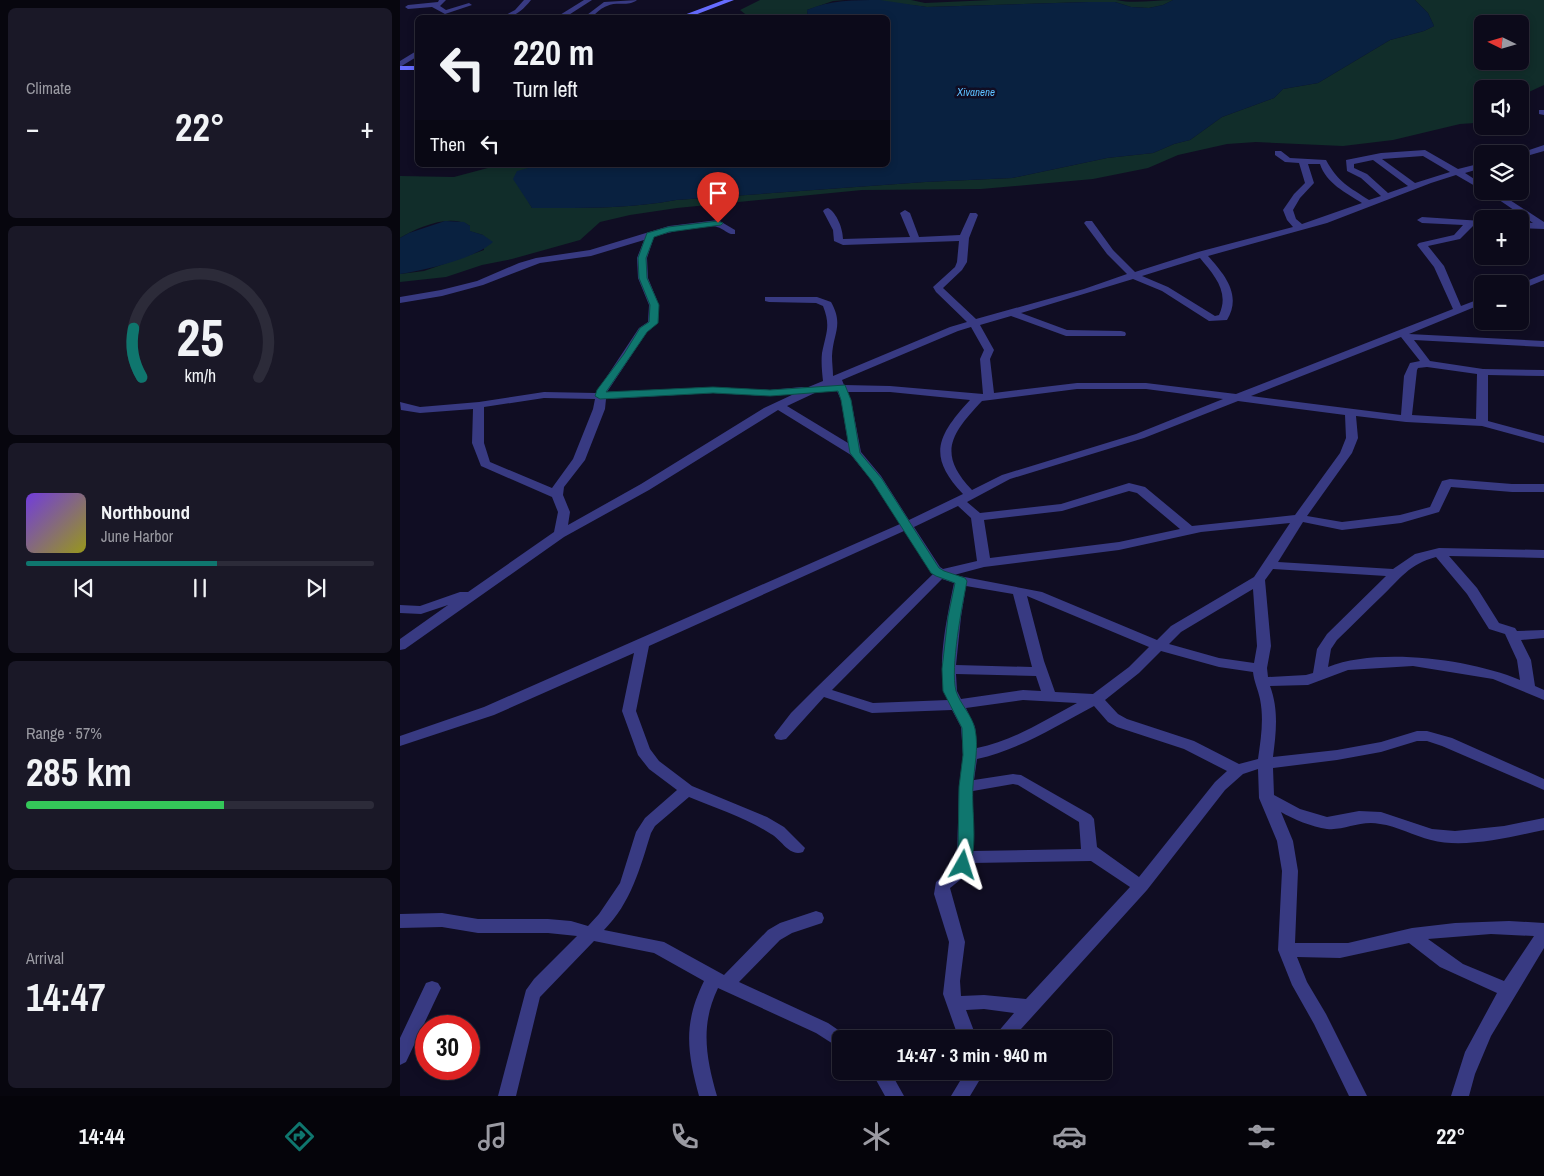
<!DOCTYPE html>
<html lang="en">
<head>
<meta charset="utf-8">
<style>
	body { margin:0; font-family:"Archivo Narrow",sans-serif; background:#1a1827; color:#f1f3f6; height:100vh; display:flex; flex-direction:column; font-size:19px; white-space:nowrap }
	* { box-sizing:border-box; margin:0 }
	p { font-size:16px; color:#9a9aa2 }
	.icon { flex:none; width:28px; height:28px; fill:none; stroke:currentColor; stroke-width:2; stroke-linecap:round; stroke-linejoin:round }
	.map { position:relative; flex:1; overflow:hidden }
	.panel { display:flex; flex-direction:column; gap:8px; padding:8px; background:#07060e; width:400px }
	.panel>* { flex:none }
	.hud { position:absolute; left:15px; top:15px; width:475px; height:152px; border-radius:8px; box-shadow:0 2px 8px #0003,0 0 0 1px #2c2b39; background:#0c0a1a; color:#f1f3f6; overflow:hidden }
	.needle { width:32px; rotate:275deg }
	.fabs { position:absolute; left:1074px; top:15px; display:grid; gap:10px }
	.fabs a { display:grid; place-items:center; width:55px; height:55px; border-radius:8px; background:#0c0a1a; box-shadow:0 2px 8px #0003,0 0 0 1px #2c2b39; font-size:25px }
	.speed { position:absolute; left:15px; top:1015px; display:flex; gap:10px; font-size:25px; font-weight:700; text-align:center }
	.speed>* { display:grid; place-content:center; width:65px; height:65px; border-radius:50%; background:#0c0a1a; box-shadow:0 2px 8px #0003,0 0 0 1px #2c2b39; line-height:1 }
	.speed .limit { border:8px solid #d22; background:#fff; color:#111 }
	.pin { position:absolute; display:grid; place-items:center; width:42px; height:42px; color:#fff; margin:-51px -21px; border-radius:50% 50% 50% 0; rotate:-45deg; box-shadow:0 0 5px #0007 }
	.pin .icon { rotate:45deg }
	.me { position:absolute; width:55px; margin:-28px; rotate:6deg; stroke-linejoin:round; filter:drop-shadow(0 0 4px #0008) }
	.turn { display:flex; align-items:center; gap:18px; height:105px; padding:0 15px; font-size:22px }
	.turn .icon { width:65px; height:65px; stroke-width:2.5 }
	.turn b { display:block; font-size:35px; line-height:42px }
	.then { display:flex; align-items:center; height:48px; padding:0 15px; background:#0003; gap:10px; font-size:19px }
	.big { font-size:38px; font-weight:700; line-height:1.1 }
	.panel .tile { flex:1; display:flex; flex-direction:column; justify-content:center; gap:8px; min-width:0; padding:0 18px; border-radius:8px; background:#1a1827 }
	.panel .dial { align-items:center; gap:0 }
	.dial svg { height:130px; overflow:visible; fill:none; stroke:#2c2b39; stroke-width:7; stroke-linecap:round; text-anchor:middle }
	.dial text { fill:#f1f3f6; stroke:none }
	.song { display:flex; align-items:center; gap:15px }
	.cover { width:60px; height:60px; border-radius:8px; background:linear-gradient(135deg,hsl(260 70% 55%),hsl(60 70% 35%)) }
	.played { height:5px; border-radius:2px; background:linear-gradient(90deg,#0f766e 55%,#2c2b39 55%) }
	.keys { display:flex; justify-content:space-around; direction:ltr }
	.heat { display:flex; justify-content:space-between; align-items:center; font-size:28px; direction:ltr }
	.charge { height:8px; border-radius:4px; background:linear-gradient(90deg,#34c759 57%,#2c2b39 0) }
	.trip { position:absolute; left:432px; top:1030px; width:280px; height:50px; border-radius:8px; background:#0c0a1a; box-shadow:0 2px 8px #0003,0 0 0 1px #2c2b39; font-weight:700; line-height:50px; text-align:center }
	.dock { display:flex; height:80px; justify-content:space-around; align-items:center; background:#05040a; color:#9a9aa2 }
	.dock .icon { width:35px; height:35px }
	.dock .selected { color:#0f766e }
	.dock b { font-size:22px; color:#f1f3f6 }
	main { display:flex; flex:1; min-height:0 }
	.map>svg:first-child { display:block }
</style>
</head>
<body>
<main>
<section class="panel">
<div class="tile"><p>Climate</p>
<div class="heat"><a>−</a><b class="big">22°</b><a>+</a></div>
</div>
<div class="tile dial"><svg viewBox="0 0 100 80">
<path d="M14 69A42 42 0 1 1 86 69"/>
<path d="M14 69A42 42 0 0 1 9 39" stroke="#0f766e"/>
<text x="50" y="56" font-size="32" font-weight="700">25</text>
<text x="50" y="72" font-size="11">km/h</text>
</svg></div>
<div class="tile">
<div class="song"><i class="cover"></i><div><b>Northbound</b><p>June Harbor</p></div></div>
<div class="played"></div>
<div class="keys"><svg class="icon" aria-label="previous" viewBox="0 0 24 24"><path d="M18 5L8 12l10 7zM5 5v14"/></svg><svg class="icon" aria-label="pause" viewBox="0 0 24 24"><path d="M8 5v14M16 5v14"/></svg><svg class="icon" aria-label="next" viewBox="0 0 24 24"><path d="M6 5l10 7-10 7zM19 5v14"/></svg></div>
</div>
<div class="tile"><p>Range · 57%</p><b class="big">285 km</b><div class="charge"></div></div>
<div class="tile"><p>Arrival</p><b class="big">14:47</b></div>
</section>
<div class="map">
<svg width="1144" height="1096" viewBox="0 0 1144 1096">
	<rect width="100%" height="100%" fill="#100d23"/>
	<path fill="#112d2a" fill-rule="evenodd" d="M360,0h85l-12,1 -26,9 1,7h-59l-9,-7z
		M470,0h41l14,3 66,-3h125c19,4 37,0 57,0l-10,5 -14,3 -18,-1 -16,-5h-27l-161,5z
		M1015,0h129v85l-24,11v-7h-38v24l-7,10 -15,1 -67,16 -50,6 -87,-4 -29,2 -49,11 -30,13 -55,11 -112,10 -119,1 -185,18 -47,7 -30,7 -20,18 -68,19 -30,6 -36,12 -46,5v-8l24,-3 60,-21 -1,-15 -14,-4 1,-5c-19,-13 -52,1 -70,12v-62l54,1 45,-12h41l-6,1 -6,35 4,7c48,0 97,1 144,-8l249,-18 87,-4 95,-20 46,-5 21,-9 16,-4 32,-23 52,-19 9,-9 35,-6 72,-43 34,-9 10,-5 -6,-13zM1082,24h38v37h-38z"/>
	<path fill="#092140" d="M480,0l47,7 161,-5h27l16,5 18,1 14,-3 10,-5h242l13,13 6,13 -10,5 -34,9 -72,43 -35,6 -9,9 -52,19 -32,23 -16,4 -21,9 -46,5 -95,20 -87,4 -249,18c-47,9 -96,8 -144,8l-19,-29 4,-8 23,-6h348v-147l-80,-1 -1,-7c22,-10 48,-10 73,-10z
		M45,221l19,1 6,4v5l13,4 10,7c-19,17 -67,28 -93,32v-36l9,-5z"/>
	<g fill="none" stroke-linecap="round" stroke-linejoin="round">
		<path fill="#383a82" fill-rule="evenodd" d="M39,0h7l-6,6 6,4 23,-7 3,2 -27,9 -13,-7 -24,2 -3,-2 3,-2 30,-3z
			M124,0h7c-9,11 -17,18 -31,18l15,-8z
			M184,0h8l-28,18h-9z
			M237,0c-9,7 -20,1 -30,6 -11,4 -11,12 -24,12l21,-16z
			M18,50v6l-18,11v-6z
			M1139,110h5v5l-5,-1z
			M1144,145v6l-24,7v-4h-3z
			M1025,150l33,19 24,-6v5l-17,5 17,11v6l-26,-15 -25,8 -104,40 -119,33c17,19 34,39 19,64l-18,1 -47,-30 -29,-12 -112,34 46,17 54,1 4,1 1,2 -1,2h-59l-55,-20 -31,9 14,25 -4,9 4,34 83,-10h69l90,11 217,-85 -19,-42 -17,-22 2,-2 35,-8 9,-10 -41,-2 -5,-3 5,-3 60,4v6l-9,-1 -13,13 -32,7 16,20 17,40 21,-8v6l-73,30 135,7v6l-130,-7 16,21 53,8 61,1v6l-56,-1v46l56,15v7l-62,-17 -76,-4 -50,-6 2,22 -6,15 -45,63 35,6 58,-7 30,-8 12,-26 8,-2 62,5h32v8h-32l-61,-5 -12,25 -38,11 -59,7 -39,-8 -25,40 115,7 22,-15 24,-6 105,2v8l-95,-2 28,32 22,35 16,5 2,3 27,-1v8l-23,2 10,20 4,26 9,4v10l-51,-21 -80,-13 -65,4 -40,15 -38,1c9,24 6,47 3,71l64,-7 44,-8 36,-11h10l25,7 92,41v11l-102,-44 -15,-5h-10l-36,11 -44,8 -64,8 1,27 26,14 27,8 32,-6 22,1 51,17 23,2 49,-5 40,-8v12c-34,7 -80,19 -113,10 -17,-4 -34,-14 -51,-16 -20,-4 -36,7 -53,5 -15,-2 -34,-10 -46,-17l12,29 5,30 -3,72h53l64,-15 43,-5 54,-2 35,2v25l-53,88 -16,38 -6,22h-18l14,-44 32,-59 -57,-26 -31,-24 -69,15 -43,-1 10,25 19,32 41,82h-18l-35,-72 -22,-39 -14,-35 4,-79 -5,-30 -18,-43 -1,-29 -15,5 -18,16 -78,100 -135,149h-20l22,-26 -30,-4 -18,1 11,29h-18l-16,-45 6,-52 -15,-48 2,-12 17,-14 4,-11 2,-70 4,-32 -2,-28 -9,-17 -80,3 -48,-16 -38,42 -5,1 -5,-1 -2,-4 17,-22 25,-25 117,-114 -29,-43 -255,115 -13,65 14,38 9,12 33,25 75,31 17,10 21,21 -2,4c-14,5 -21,-12 -32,-18 -25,-16 -55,-26 -82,-37l-34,29 -4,7c-11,35 -20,70 -47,97l60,12 60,33 44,-45 12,-7 36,-12 6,2 2,5 -2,5 -30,10 -12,7 -41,42 89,41 19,13 2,3h-8v10l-25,-16 -98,-45c-18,37 -12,70 -1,108h-18c-12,-45 -16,-72 5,-115l-50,-28 -60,-12 -54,56 -24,99h-18l28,-106 8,-11 43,-43 -29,-3h-70l-36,-6 -42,1v-14l42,-1 36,6h70l23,2 17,5 11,-12 21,-31 16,-51 9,-14 32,-28 -28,-21 -11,-14 -16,-44 12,-58 -140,62 -94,31v-10l84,-29 416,-183 -28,-43 -21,-26 -73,-45 -129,80 -85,47 -159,112 -5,1v-11l48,-34 -27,9 -21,-1v-8l20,1 40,-14h8l86,-60 4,-20 -6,-15 -71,-31 -9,-23 1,-34 -53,4 -19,-3 -1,-8 20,5 59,-5 65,-10 52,1 43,-65 9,-6 1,-17 -11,-27 -1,-20 7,-18 -53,16 -51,7 -57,22 -41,11 -42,7v-6l41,-7 36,-9 42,-18 17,-5 54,-8 79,-24 49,-6 17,10v4c-8,1 -10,-5 -18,-7 -9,-4 -52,6 -63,10l-7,21 1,20 11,27 -1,18 -11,9 -40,60 106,-5 57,3 32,-3 4,1 17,-7c-1,-9 -2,-19 -1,-28 4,-20 9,-27 1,-47l-7,-3 -47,-1 -4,-1v-4h52l14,5c13,23 2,31 1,54 0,7 1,14 1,20l117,-49 17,-5 -31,-30 -3,-5 22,-20 2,-5 2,-21 -116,4 -9,-4 -1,-11 -10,-19 2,-2 3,-1c9,5 15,21 15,31l67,-2 -10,-24 5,-3 5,3 9,24 41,-2 10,-22h6l2,2 -9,23 -2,24 -5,8 -19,18 33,31 108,-30 43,-15 -20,-20 -23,-31 2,-2h6l21,29 22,22 63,-20 95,-25 -6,-7 -4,-10 11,-16 11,-11 -6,-20 -14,-1 -10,-7v-4h6l9,7 36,2c12,22 23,27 43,40l12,-4 -20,-18 -14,-7 -1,-11 35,-7zM1023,156l27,16 -35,11 -33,-24zM973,160l35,26 -20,7 -21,-19 -13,-6v-4zM908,164h12c6,19 26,29 42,39l-60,21 -6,-5 -3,-9 7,-12 14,-15zM800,258c14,17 30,34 19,57l-4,1 -47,-29 -26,-11zM571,327l13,23 -4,9 3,35 -93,-8 -46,-1 -2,-5 116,-49zM1001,337l19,24 -10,2 -6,13 -3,39 -150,-19zM1027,367l50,7 -1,45 -64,-4 5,-45 1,-2zM677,389h69l77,10 -87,35 -134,41 -30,15c-35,-37 -21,-56 10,-89zM419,391h18l4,9 7,43 -61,-37zM447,392h43l80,8c-33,36 -43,56 -7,94l-54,26 -28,-44 -20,-24 -10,-52zM313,393l57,3 24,-2 -30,14 -123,76 -73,41 2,-13 -7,-17 1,-8 21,-27 20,-51 1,-10zM144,398l51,1 -2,10 -20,50 -21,29 -62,-26 -6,-19v-36zM838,401l107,14 1,23 -6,15 -45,62 -103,11 -47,-39 -16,-4 -68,21 -81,9 -13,-11 43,-23 134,-41zM729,491l8,2 43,36 -61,13 -129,16 -6,-38 78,-9zM558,506l13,12 6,43 -34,8 -3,-2 -26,-40zM890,523l-36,54 -83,49 -14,14 -115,-48 -88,-17 30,-8 135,-17 82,-18zM1036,557l31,37 22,35 16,5 12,26 3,20c-50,-21 -142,-33 -192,-13l3,-18 6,-9c15,-14 29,-29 44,-43 19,-18 28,-33 55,-40zM873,569l113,7 -59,58 -10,15 -4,24 -7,2 -38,2 -1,-9 4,-22 -6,-66zM542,579l12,4c-6,30 -20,91 -6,117l-75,3 -41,-13zM566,586l47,8 19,73 -76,-2 5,-48zM853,589l4,57 -3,17 -35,-5 -50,-14 12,-12zM627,596l122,51 -20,20 -36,27 -38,-2 -11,-31zM761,651l58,16 34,5c1,10 5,17 7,27 4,20 1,39 -2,60l-19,5 -45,-23 -67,-22 -9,-5 -13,-14 34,-27zM556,674l80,2 5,15 -18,-1 -62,9 -4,-8zM623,700l54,3c-32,17 -64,38 -100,45l-2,-21 -9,-19zM694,706l14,16 9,5 67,22 43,22 -12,11 -76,95 -42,-30 -3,-28 -3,-4 -70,-40 -8,-1 -39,6 3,-21c42,-9 79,-33 117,-53zM613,784l5,1 61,37 2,27 -108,2v-60zM691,861l39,26 -104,112 -42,-4 -23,1 -1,-15 5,-39 -15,-54 15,-12 5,-13zM1091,934l43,2 -30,45 -41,-17 -35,-25z
			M1086,191h10l48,31v7l-24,-1v-6l13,1z
			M1144,274v6l-24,10 -1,-6z
			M32,981l6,2 3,5 -35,74 -6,3v-27l26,-55z
			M471,1071h19l14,25h-19z
			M566,1071h19l-15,25h-19z"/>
		<path fill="#666cff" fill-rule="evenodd" d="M324,0h10l-47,18h-11z
			M0,66h18v4h-18z"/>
	</g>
	<path fill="#0f766e" stroke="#0a4d48" d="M318,221l5,2 -2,2 -52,7 -15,5 -8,21 1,20 12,27 -1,18 -11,9 -41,60 107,-5 57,3 75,-5 6,15 9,53 22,26 57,89 5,3 21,7 2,3c-5,25 -17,87 -11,110 4,13 16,24 19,38 4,19 -1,38 -2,57 -2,24 6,62 -5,83l-5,2 -5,-2 -2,-4 2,-8 1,-70 4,-32 -1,-27 -19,-37 -1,-22 6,-52 7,-34 -19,-7 -5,-3 -59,-92 -22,-28 -9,-53 -3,-9 -68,5 -57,-3 -113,6 -5,-3 2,-6 27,-36 16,-26 9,-6 1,-17 -11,-27 -1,-20 9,-25 21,-6z"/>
	<g text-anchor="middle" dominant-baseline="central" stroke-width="5" stroke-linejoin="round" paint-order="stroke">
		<g font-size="11" font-style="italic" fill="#5dbfff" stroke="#100d23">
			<text x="576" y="92">Xivanene</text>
		</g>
	</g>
</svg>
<div class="fabs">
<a><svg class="needle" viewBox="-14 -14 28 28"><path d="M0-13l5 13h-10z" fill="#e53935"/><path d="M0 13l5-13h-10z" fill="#9a9aa2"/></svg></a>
<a><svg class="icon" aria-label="sound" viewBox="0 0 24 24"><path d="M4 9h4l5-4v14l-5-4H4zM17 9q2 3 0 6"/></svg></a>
<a><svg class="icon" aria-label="layers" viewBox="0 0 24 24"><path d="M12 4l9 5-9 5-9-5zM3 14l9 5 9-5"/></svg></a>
<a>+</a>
<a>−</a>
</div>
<div class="speed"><div class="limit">30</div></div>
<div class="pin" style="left:318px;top:223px;background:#d93025"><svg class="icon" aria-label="arrive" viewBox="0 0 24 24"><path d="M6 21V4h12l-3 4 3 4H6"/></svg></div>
<svg class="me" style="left:563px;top:865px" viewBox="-20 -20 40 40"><path d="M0-17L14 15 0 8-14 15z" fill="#0f766e" stroke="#fff" stroke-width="4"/></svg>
<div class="trip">14:47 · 3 min · 940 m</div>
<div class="hud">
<div class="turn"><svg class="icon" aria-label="left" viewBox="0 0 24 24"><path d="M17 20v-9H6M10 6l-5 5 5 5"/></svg><div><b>220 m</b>Turn left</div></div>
<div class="then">Then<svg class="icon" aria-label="left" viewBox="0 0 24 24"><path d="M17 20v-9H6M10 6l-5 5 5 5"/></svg></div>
</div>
</div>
</main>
<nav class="dock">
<b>14:44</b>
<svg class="icon selected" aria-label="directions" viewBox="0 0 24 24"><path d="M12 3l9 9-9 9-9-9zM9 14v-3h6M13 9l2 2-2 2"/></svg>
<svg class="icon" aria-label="music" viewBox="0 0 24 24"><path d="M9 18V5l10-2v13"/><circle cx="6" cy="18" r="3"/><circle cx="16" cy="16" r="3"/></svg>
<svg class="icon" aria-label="phone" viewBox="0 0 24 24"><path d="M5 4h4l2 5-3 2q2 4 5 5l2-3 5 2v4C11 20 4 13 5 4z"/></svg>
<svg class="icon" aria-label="climate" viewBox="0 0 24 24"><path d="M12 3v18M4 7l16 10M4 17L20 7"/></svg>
<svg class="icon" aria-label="car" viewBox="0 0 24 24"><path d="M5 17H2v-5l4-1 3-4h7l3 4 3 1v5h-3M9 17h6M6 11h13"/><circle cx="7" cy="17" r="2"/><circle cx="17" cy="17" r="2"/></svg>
<svg class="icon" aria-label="filters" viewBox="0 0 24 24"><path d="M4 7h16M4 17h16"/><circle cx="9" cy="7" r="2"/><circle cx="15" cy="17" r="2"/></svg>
<b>22°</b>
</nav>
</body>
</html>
